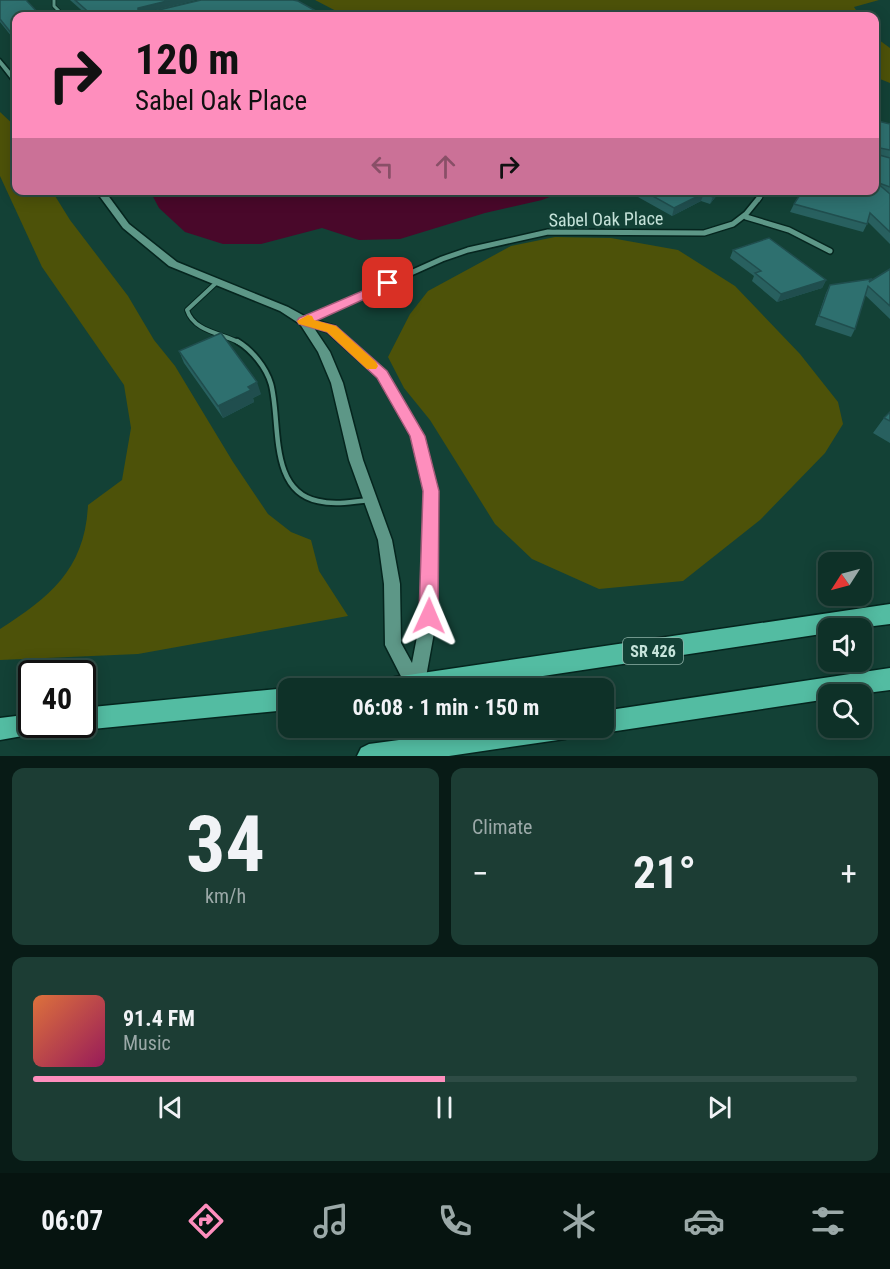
<!DOCTYPE html>
<html lang="en">
<head>
<meta charset="utf-8">
<style>
	body { margin:0; font-family:"Roboto Condensed",sans-serif; background:#1c3d34; color:#f1f3f6; height:100vh; display:flex; flex-direction:column; font-size:22px; white-space:nowrap }
	* { box-sizing:border-box; margin:0 }
	p { font-size:20px; color:#9ba9a8 }
	.icon { flex:none; width:33px; height:33px; fill:none; stroke:currentColor; stroke-width:2; stroke-linecap:round; stroke-linejoin:round }
	.map { position:relative; height:756px; overflow:hidden }
	.sheet { display:flex; flex-direction:column; gap:12px; padding:12px; background:#081b16; flex:1 }
	.sheet>* { flex:none }
	.banner { position:absolute; left:12px; top:12px; width:867px; height:183px; border-radius:12px; box-shadow:0 3px 15px #0003,0 0 0 2px #2e4c45; background:#fe8ebd; color:#111; overflow:hidden }
	.needle { width:39px; rotate:234deg }
	.buttons { position:absolute; left:818px; top:552px; display:grid; gap:12px }
	.buttons a { display:grid; place-items:center; width:54px; height:54px; border-radius:12px; background:#0e3128; box-shadow:0 3px 15px #0003,0 0 0 2px #2e4c45; font-size:30px }
	.speed { position:absolute; left:18px; top:660px; display:flex; gap:12px; font-size:30px; font-weight:700; text-align:center }
	.speed>* { display:grid; place-content:center; width:78px; height:78px; border-radius:50%; background:#0e3128; box-shadow:0 3px 15px #0003,0 0 0 2px #2e4c45; line-height:1 }
	.speed .limit { border:3px solid #111; border-radius:9px; background:#fff; color:#111 }
	.pin { position:absolute; display:grid; place-items:center; width:51px; height:51px; color:#fff; margin:-26px; border-radius:12px; box-shadow:0 3px 9px #0006 }
	.me { position:absolute; width:66px; margin:-33px; rotate:1deg; stroke-linejoin:round; filter:drop-shadow(0 0 4px #0008) }
	.turn { display:flex; align-items:center; gap:21px; height:126px; padding:0 24px; font-size:27px }
	.turn .icon { width:78px; height:78px; stroke-width:2.5 }
	.turn b { display:block; font-size:42px; line-height:51px }
	.lanes { display:flex; align-items:center; height:57px; padding:0 24px; background:#0003; justify-content:center; gap:30px; direction:ltr }
	.lanes .off { opacity:.35 }
	.big { font-size:45px; font-weight:700; line-height:1.1 }
	.sheet .widget { flex:1; display:flex; flex-direction:column; justify-content:center; gap:9px; min-width:0; padding:0 21px; border-radius:12px; background:#1c3d34 }
	.sheet .dial { align-items:center; gap:0 }
	.dial b { font-size:78px; line-height:1 }
	.song { display:flex; align-items:center; gap:18px }
	.cover { width:72px; height:72px; border-radius:9px; background:linear-gradient(135deg,hsl(20 70% 55%),hsl(330 70% 35%)) }
	.played { height:6px; border-radius:3px; background:linear-gradient(90deg,#fe8ebd 50%,#2e4c45 50%) }
	.keys { display:flex; justify-content:space-around; direction:ltr }
	.heat { display:flex; justify-content:space-between; align-items:center; font-size:33px; direction:ltr }
	.sheet .tiles { flex:1; display:grid; gap:12px; grid-template-columns:1fr 1fr }
	.widget:last-child { grid-column:span 2 }
	.trip { position:absolute; left:278px; top:678px; width:336px; height:60px; border-radius:12px; background:#0e3128; box-shadow:0 3px 15px #0003,0 0 0 2px #2e4c45; font-weight:700; line-height:60px; text-align:center }
	.tabs { display:flex; height:96px; justify-content:space-around; align-items:center; background:#061410; color:#9ba9a8 }
	.tabs .icon { width:42px; height:42px }
	.tabs .on { color:#fe8ebd }
	.tabs b { font-size:27px; color:#f1f3f6 }
	.map>svg:first-child { display:block }
</style>
</head>
<body>
<div class="map">
<svg width="890" height="756" viewBox="0 0 890 756">
	<rect width="100%" height="100%" fill="#134136"/>
	<path fill="#4d5209" d="M315,0h564l-25,7 6,9h-519l-1,-3z
		M875,37l15,11v35l-15,-6z
		M0,112l16,15v63l36,1 18,29 58,76 26,44 21,26 58,96 35,52 23,18 20,8 8,31 29,45 -210,38 -138,6v-31c50,-32 85,-60 88,-124l34,-25 9,-52 -7,-43 -82,-118 -42,-91z
		M555,237l56,1 67,12 57,36 65,68 38,48 5,22 -18,29 -65,67 -77,61 -84,8 -67,-30 -37,-35 -65,-104 -26,-32 -16,-31 22,-43 18,-23 83,-45z"/>
	<path fill="#49082a" d="M150,191h415l-23,9 -57,13 -85,26 -41,1 -37,-12 -61,16h-38l-38,-12 -26,-24z"/>
	<g fill="none" stroke-linecap="round" stroke-linejoin="round">
		<g stroke="#05251e" stroke-width="6">
			<path id="lane-far1" d="M216,283l-29,27c7,22 35,23 53,33"/>
		</g>
		<g stroke="#05251e" stroke-width="8">
			<path id="lane" d="M237,341c15,9 29,26 34,43 10,37 -3,107 47,117 16,4 34,1 51,-1"/>
		</g>
		<g stroke="#05251e" stroke-width="4.5">
			<path id="street-far2" d="M54,0v6l10,10"/>
		</g>
		<g stroke="#05251e" stroke-width="6">
			<path id="street-far1" d="M758,200l7,-10"/>
		</g>
		<g stroke="#05251e" stroke-width="8">
			<path id="street" d="M746,217l43,13 41,21
				M304,321l138,-62 26,-9 80,-18 156,1 29,-9 13,-10 13,-16"/>
		</g>
		<g stroke="#05251e" stroke-width="3">
			<path id="secondary" d="M0,59l16,19v6l-2,-1 -14,-18z
				M95,190h9l25,34 48,38 111,45 20,11 27,8 51,46 38,64 14,55 -1,125 -13,72h-17l-22,-43 -1,-61 -6,-44 -29,-80 -18,-77 -13,-31 -18,-28 -20,-13 -111,-45 -46,-38zM314,328l13,4 51,46 33,58 13,55 -3,125 -9,47 -11,-20 -1,-59 -8,-44 -29,-80 -20,-77 -13,-31z
				M401,728h18l-5,28h-14l-2,-5z"/>
		</g>
		<g stroke="#05251e" stroke-width="3">
			<path id="primary" d="M890,604v20l-32,4h-30v5l-365,55h-79l3,-8 8,-3z
				M890,668v22l-31,4h-31v5l-225,34 -9,-5h9v-17z
				M288,688v22l-206,20 -9,-6h9v-16z
				M32,714v10h16l-3,8 -45,8v-22z
				M489,728h87l-3,8 -8,3 -116,17h-92l4,-8 8,-4z"/>
		</g>
		<use href="#lane-far1" stroke="#5d9787" stroke-width="4"/>
		<use href="#lane" stroke="#5d9787" stroke-width="4.5"/>
		<use href="#street-far2" stroke="#5d9787" stroke-width="3"/>
		<use href="#street-far1" stroke="#5d9787" stroke-width="4"/>
		<use href="#street" stroke="#5d9787" stroke-width="5"/>
		<use href="#secondary" fill="#5d9787" fill-rule="evenodd"/>
		<use href="#primary" fill="#53bca2" fill-rule="evenodd"/>
	</g>
	<path fill="#28605f" d="M0,0l16,16v26l-16,-20z
		M70,0h126l-45,12 174,4h-237z
		M874,120l16,4v120l-22,-22 -5,10 -73,-20 4,-8 80,-14z
		M639,190h82l-11,14 -9,-3 -29,15 -34,-19z
		M733,250l93,30 -4,8 -45,14 -25,-21 2,-5 -24,-18z
		M890,269v50l-25,-24 -10,34 -4,8 -36,-12 11,-32 4,-8 39,-3z
		M179,351l82,43 -8,4 1,4 -31,16 -39,-55z
		M890,412v31l-17,-10 11,-15z"/>
	<path fill="#204e4e" d="M171,0h25l-56,14 -1,2 -1,-8z
		M718,190h3l-11,14 3,-7z
		M704,193l-3,8 -29,15 2,-8z
		M826,280l-4,8 -45,14 4,-8z
		M257,382l4,12 -8,4 1,4 -31,16 -5,-12 30,-19z"/>
	<path fill="#2e706f" stroke="#204e4e" stroke-width="1.5" d="M0,0h26l15,16h-25v23l-16,-20z
		M75,0h96l-33,8v4l4,2 59,-14h92l5,1 27,15h-232z
		M874,120l16,4v26l-15,-3 -1,2z
		M874,152l2,2 14,4v29l-14,-5 14,12v38l-20,-19 -3,11 -73,-20 9,-14h71z
		M642,190h76l-5,7 -9,-4 -30,15z
		M769,238l57,42 -45,14 -26,-21 6,-2 -28,-21z
		M890,269v37l-22,-20 -13,43 -36,-13 11,-31 41,-6 -2,3z
		M221,333l36,49 -9,5 3,3 -33,16 -39,-55z
		M890,412v9l-6,-3z"/>
	<path fill="#fe8ebd" stroke="#a55c7b" stroke-width="1.5" d="M388,280l5,1v5l-77,35 20,5 51,45 38,65 14,55 -1,125 -3,6 -6,3 -7,-3 -3,-6 4,-125 -13,-55 -33,-58 -50,-46 -28,-8 -2,-3 2,-3z"/>
	<path fill="#f59e0b" d="M308,315l4,1 2,4 22,6 40,36 2,4 -2,3h-9l-40,-37 -28,-8 -2,-3z"/>
	<g text-anchor="middle" dominant-baseline="central" stroke-width="6" stroke-linejoin="round" paint-order="stroke">
		<rect fill="#134136" stroke="#90b2a9" stroke-width="1.5" x="623" y="638" width="60" height="26" rx="4.5"/>
		<g font-size="16" font-weight="bold" fill="#c6e3da">
			<text x="653" y="651">SR 426</text>
		</g>
		<g font-size="18" fill="#c6e3da" stroke="#134136">
			<text transform="translate(606 219) rotate(-1)">Sabel Oak Place</text>
		</g>
	</g>
</svg>
<div class="buttons">
<a><svg class="needle" viewBox="-14 -14 28 28"><path d="M0-13l5 13h-10z" fill="#e53935"/><path d="M0 13l5-13h-10z" fill="#9ba9a8"/></svg></a>
<a><svg class="icon" aria-label="sound" viewBox="0 0 24 24"><path d="M4 9h4l5-4v14l-5-4H4zM17 9q2 3 0 6"/></svg></a>
<a><svg class="icon" aria-label="search" viewBox="0 0 24 24"><circle cx="10" cy="10" r="6"/><path d="M15 15l6 6"/></svg></a>
</div>
<div class="speed"><div class="limit">40</div></div>
<div class="pin" style="left:388px;top:283px;background:#d93025"><svg class="icon" aria-label="arrive" viewBox="0 0 24 24"><path d="M6 21V4h12l-3 4 3 4H6"/></svg></div>
<svg class="me" style="left:429px;top:616px" viewBox="-20 -20 40 40"><path d="M0-17L14 15 0 8-14 15z" fill="#fe8ebd" stroke="#fff" stroke-width="4"/></svg>
<div class="trip">06:08 · 1 min · 150 m</div>
<div class="banner">
<div class="turn"><svg class="icon" aria-label="right" viewBox="0 0 24 24"><path d="M7 20v-9h11M14 6l5 5-5 5"/></svg><div><b>120 m</b>Sabel Oak Place</div></div>
<div class="lanes"><svg class="icon off" aria-label="left" viewBox="0 0 24 24"><path d="M17 20v-9H6M10 6l-5 5 5 5"/></svg><svg class="icon off" aria-label="ahead" viewBox="0 0 24 24"><path d="M12 20V5M6 11l6-6 6 6"/></svg><svg class="icon" aria-label="right" viewBox="0 0 24 24"><path d="M7 20v-9h11M14 6l5 5-5 5"/></svg></div>
</div>
</div>
<section class="sheet">
<div class="tiles">
<div class="widget dial"><b>34</b><p>km/h</p></div>
<div class="widget"><p>Climate</p>
<div class="heat"><a>−</a><b class="big">21°</b><a>+</a></div>
</div>
<div class="widget">
<div class="song"><i class="cover"></i><div><b>91.4 FM</b><p>Music</p></div></div>
<div class="played"></div>
<div class="keys"><svg class="icon" aria-label="previous" viewBox="0 0 24 24"><path d="M18 5L8 12l10 7zM5 5v14"/></svg><svg class="icon" aria-label="pause" viewBox="0 0 24 24"><path d="M8 5v14M16 5v14"/></svg><svg class="icon" aria-label="next" viewBox="0 0 24 24"><path d="M6 5l10 7-10 7zM19 5v14"/></svg></div>
</div>
</div>
</section>
<nav class="tabs">
<b>06:07</b>
<svg class="icon on" aria-label="directions" viewBox="0 0 24 24"><path d="M12 3l9 9-9 9-9-9zM9 14v-3h6M13 9l2 2-2 2"/></svg>
<svg class="icon" aria-label="music" viewBox="0 0 24 24"><path d="M9 18V5l10-2v13"/><circle cx="6" cy="18" r="3"/><circle cx="16" cy="16" r="3"/></svg>
<svg class="icon" aria-label="phone" viewBox="0 0 24 24"><path d="M5 4h4l2 5-3 2q2 4 5 5l2-3 5 2v4C11 20 4 13 5 4z"/></svg>
<svg class="icon" aria-label="climate" viewBox="0 0 24 24"><path d="M12 3v18M4 7l16 10M4 17L20 7"/></svg>
<svg class="icon" aria-label="car" viewBox="0 0 24 24"><path d="M5 17H2v-5l4-1 3-4h7l3 4 3 1v5h-3M9 17h6M6 11h13"/><circle cx="7" cy="17" r="2"/><circle cx="17" cy="17" r="2"/></svg>
<svg class="icon" aria-label="filters" viewBox="0 0 24 24"><path d="M4 7h16M4 17h16"/><circle cx="9" cy="7" r="2"/><circle cx="15" cy="17" r="2"/></svg>
</nav>
</body>
</html>
